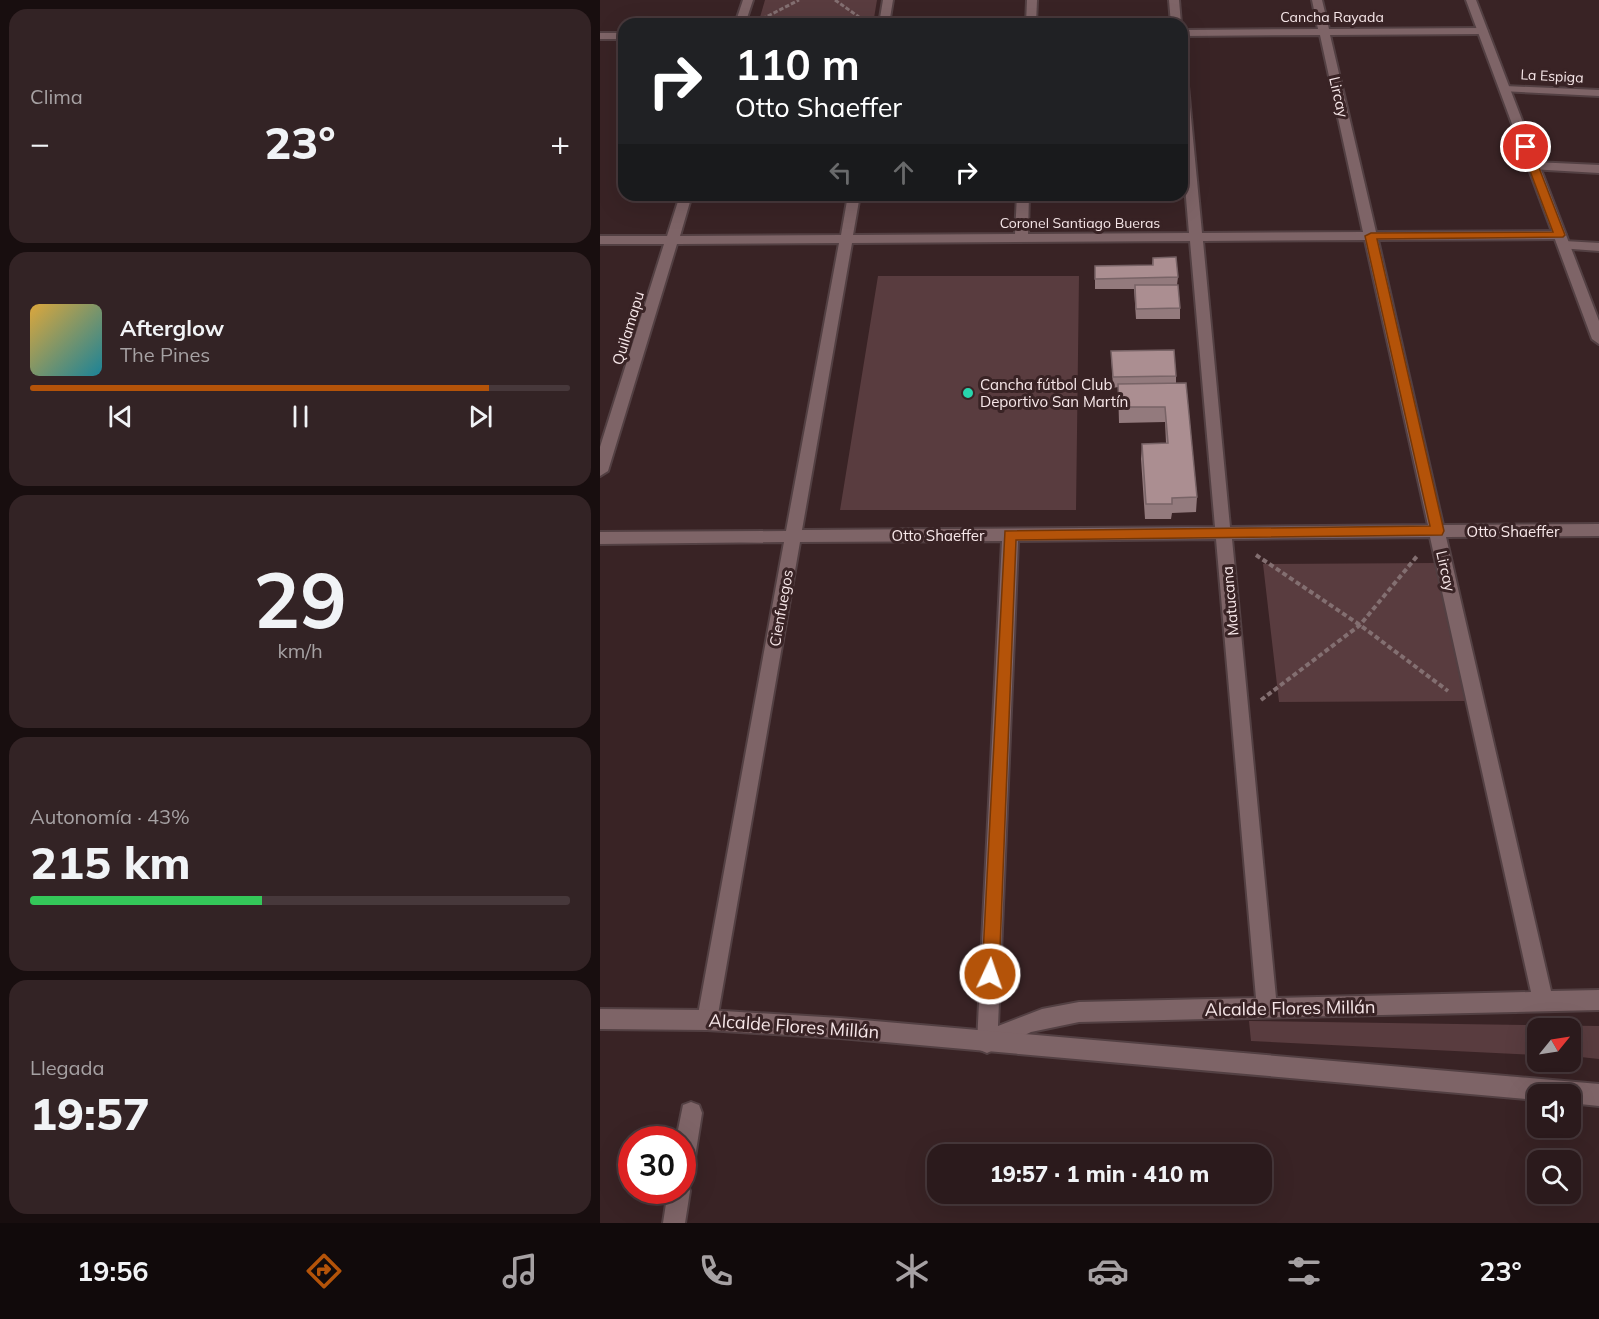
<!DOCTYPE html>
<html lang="es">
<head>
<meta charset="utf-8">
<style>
	body { margin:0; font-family:Mulish,sans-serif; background:#332325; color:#f1f3f6; height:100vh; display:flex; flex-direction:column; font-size:22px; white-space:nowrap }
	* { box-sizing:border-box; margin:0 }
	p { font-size:20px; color:#a6a1a3 }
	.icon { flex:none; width:33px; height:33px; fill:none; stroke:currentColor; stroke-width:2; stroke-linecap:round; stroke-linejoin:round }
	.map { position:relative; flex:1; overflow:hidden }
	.panel { display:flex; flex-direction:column; gap:9px; padding:9px; background:#180e0f; width:600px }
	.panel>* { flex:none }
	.top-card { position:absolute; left:18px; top:18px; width:570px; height:183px; border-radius:18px; box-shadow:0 6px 24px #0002,0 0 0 2px #47383b; background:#202124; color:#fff; overflow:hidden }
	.needle { width:39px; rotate:60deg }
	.tools { position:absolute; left:927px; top:1018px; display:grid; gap:12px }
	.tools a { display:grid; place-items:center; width:54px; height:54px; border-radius:12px; background:#2b1a1c; box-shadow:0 6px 24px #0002,0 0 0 2px #47383b; font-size:30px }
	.speed { position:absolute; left:18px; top:1126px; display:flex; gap:12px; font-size:30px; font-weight:700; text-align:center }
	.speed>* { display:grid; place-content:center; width:78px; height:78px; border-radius:50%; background:#2b1a1c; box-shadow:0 6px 24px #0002,0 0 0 2px #47383b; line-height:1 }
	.speed .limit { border:9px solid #d22; background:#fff; color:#111 }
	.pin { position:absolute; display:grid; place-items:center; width:51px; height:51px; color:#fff; margin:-26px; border:3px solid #fff; border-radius:50%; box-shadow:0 2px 6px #0007 }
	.me { position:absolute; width:66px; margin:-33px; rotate:3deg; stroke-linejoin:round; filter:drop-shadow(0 0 4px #0008) }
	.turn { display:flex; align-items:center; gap:21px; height:126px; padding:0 18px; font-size:27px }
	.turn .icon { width:78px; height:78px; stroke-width:2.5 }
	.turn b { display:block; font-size:42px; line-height:51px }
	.lanes { display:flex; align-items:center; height:57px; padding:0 18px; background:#0003; justify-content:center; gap:30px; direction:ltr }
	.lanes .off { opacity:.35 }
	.big { font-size:45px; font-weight:800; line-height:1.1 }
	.panel .tile { flex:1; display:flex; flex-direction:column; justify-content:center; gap:9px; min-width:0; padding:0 21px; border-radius:18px; background:#332325 }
	.panel .dial { align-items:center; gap:0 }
	.dial b { font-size:78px; line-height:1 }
	.song { display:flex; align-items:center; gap:18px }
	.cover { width:72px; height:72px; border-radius:9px; background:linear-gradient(135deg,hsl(40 70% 55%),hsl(190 70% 35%)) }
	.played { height:6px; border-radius:3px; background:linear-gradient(90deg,#b45309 85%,#47383b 85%) }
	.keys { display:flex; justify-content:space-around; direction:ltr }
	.heat { display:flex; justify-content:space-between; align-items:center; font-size:33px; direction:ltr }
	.charge { height:9px; border-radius:4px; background:linear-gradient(90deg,#34c759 43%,#47383b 0) }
	.trip { position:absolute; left:327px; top:1144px; width:345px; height:60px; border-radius:18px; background:#2b1a1c; box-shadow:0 6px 24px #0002,0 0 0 2px #47383b; font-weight:800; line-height:60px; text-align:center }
	.dock { display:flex; height:96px; justify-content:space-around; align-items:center; background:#110a0b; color:#a6a1a3 }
	.dock .icon { width:42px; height:42px }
	.dock .selected { color:#b45309 }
	.dock b { font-size:27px; color:#f1f3f6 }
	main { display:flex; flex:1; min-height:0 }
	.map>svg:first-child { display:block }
</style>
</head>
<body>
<main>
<section class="panel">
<div class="tile"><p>Clima</p>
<div class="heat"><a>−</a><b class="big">23°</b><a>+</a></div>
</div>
<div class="tile">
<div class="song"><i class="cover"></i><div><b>Afterglow</b><p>The Pines</p></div></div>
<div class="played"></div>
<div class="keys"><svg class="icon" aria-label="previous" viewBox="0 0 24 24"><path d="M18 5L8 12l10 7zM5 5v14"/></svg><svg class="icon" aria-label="pause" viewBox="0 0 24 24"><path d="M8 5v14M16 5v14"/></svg><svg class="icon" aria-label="next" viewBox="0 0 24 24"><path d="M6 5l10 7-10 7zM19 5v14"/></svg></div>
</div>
<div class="tile dial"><b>29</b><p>km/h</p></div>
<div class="tile"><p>Autonomía · 43%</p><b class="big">215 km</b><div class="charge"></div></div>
<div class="tile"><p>Llegada</p><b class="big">19:57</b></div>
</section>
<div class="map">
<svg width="999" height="1223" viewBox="0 0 999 1223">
	<rect width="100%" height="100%" fill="#392325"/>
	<path fill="#593c3f" d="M165,0h112l-4,24h-115z
		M278,276h201l-3,234h-236z
		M835,563l30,138 -186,1 -16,-138z
		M649,1021l350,5v33l-28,-3 -1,-27h-32l-1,26 -286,-14z"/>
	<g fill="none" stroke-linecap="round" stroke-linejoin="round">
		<g stroke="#534043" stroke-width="4">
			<path id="minor" d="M143,0h10l-8,24h-10z
				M283,0h10l-4,24h-10z
				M427,0h10l-1,24h-10z
				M569,0h10l2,24h-10z
				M712,0h10l7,29 154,-1 5,3 -5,3 -153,1 46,197 184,-1 6,4 -6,4 -182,1 65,285 156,-1v12l-153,1 105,454 48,-1v20l-520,12 -48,10 -44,21 -7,-3 -3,-7 25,-502 -202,1 -83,478 -3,7 -7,3 -7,-3 -3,-7 87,-478 -184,2v-12l186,-1 53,-288 -162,1 -69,227 -8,5v-29l64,-203h-64v-8h67l13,-41h12l-12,41 161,-1 7,-40h12l-7,40 162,-1 2,-39h12l-1,39 161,-1 -7,-82v-68l6,3 14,147 161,-1 -43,-197 -138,1v-6l136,-1zM765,240l63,285 -198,2 -27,-286zM590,241l25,286 -413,3 50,-287zM830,537l101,455 -255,6 -44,-459zM616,539l40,459 -177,4 -37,7 -44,17 20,-485z
				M0,33h24v6h-24z
				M905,86l94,4v6l-98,-5v-4z
				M934,162l65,3v8l-69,-4 -2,-3z
				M964,241l35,2v8l-40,-3 -1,-3z
				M91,1102l8,3 3,8 -9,57 -3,8 -8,3v-41h-6l7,-35z
				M82,1181l5,2 3,8 -5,32h-22l5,-32h14z"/>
		</g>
		<g stroke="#534043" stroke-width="4">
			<path id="tertiary" d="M866,0h10l123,321v23l-7,-5z
				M0,1009l107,1 133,8 759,66v22l-29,-3v-8h-32v5l-698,-62 -133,-8 -107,-1z"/>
		</g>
		<path stroke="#836f71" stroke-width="3" stroke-dasharray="4.5 2" stroke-linecap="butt" d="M235,0l31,22
			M162,19l37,-19"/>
		<path stroke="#836f71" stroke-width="4" stroke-dasharray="5 3" stroke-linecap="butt" d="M656,555l104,70 88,66
			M661,700l99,-75 58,-70"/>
		<use href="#minor" fill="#7e6467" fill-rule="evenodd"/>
		<use href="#tertiary" fill="#7e6467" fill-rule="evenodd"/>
	</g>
	<path fill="#937a7d" d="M553,258l25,19 -1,8 3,23v11h-44l-2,-30h-39v-23l57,-1z
		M511,351l65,25v7l21,114 -1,15 -24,1 -1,6h-26l-4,-60 1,-15 24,-1 -1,-21 -46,1 -1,-36 -5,1z"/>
	<path fill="#ab8e91" stroke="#786366" stroke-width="1.5" d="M576,257l2,20 -83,2v-13l58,-1v-7z
		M535,285h43l2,23 -44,1z
		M574,350l2,26 -63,1 -2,-26z
		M586,383l11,114 -25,1v6h-26l-4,-60 26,-1 -3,-36h-46l-1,-23z"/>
	<path fill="#b45309" stroke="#753606" stroke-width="1.5" d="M926,144l5,3 34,88 -2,2 -186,2 67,292 -2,4 -426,5 -17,434 -3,5 -6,3 -6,-3 -2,-5 23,-443 425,-5 -65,-290 6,-3 182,-1 -32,-85z"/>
	<circle fill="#28d5ad" stroke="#392325" stroke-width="2" cx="368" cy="393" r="6"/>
	<g text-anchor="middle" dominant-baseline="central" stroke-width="6" stroke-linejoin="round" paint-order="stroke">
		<g font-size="14" fill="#f7e7e9" stroke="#392325">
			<text x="732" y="17">Cancha Rayada</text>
			<text transform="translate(952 76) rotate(3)">La Espiga</text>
			<text x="480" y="223">Coronel Santiago Bueras</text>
		</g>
		<g font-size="15" fill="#f7e7e9" stroke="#392325">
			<text transform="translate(739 97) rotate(77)">Lircay</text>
			<text transform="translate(28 328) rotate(-73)">Quilamapu</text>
			<text x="913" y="531">Otto Shaeffer</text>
			<text x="338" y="535">Otto Shaeffer</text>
			<text transform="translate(846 571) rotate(77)">Lircay</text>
			<text transform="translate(630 601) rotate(-95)">Matucana</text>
			<text transform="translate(181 608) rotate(-80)">Cienfuegos</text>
		</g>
		<g font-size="15" fill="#f7e7e9" stroke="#392325" text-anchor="start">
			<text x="380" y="384">Cancha fútbol Club<tspan x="380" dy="17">Deportivo San Martín</tspan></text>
		</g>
		<g font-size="18" fill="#f7e7e9" stroke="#392325">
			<text transform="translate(690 1008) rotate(-1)">Alcalde Flores Millán</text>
			<text transform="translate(194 1026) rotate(4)">Alcalde Flores Millán</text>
		</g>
	</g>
</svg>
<div class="tools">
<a><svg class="needle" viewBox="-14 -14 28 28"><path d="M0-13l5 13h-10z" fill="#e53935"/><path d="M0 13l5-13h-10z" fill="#a6a1a3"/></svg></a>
<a><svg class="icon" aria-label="sound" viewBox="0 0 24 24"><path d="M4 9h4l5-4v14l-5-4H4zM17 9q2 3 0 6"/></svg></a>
<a><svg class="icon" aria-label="search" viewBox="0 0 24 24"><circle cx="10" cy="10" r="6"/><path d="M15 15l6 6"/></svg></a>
</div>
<div class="speed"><div class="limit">30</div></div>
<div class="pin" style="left:926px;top:147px;background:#d93025"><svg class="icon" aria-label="arrive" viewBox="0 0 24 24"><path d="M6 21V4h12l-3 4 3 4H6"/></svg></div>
<svg class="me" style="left:390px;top:974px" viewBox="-20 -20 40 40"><circle r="17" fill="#b45309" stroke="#fff" stroke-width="3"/><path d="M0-11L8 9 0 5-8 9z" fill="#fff"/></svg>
<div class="trip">19:57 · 1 min · 410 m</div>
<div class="top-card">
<div class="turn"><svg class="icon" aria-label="right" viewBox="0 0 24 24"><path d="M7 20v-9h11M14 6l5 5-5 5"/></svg><div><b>110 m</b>Otto Shaeffer</div></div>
<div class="lanes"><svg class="icon off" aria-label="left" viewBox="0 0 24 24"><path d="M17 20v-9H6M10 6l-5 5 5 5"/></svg><svg class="icon off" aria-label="ahead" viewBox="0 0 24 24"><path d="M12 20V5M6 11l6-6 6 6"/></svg><svg class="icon" aria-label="right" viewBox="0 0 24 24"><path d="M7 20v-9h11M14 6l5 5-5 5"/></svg></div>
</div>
</div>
</main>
<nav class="dock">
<b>19:56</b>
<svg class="icon selected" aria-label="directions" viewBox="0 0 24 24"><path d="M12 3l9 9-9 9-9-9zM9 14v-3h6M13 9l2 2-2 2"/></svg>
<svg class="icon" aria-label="music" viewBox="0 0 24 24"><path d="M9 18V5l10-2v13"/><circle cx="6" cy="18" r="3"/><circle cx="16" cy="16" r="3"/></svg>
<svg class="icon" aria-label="phone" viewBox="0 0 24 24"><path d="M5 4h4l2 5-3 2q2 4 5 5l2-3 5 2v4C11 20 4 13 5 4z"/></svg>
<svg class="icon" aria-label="climate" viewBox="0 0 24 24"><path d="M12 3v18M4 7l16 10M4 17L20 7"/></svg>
<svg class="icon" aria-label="car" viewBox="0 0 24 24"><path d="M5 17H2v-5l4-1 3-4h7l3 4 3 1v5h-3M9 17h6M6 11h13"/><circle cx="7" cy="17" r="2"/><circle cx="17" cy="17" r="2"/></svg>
<svg class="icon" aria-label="filters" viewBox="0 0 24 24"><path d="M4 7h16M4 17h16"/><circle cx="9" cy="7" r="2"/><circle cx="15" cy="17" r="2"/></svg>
<b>23°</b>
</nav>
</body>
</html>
